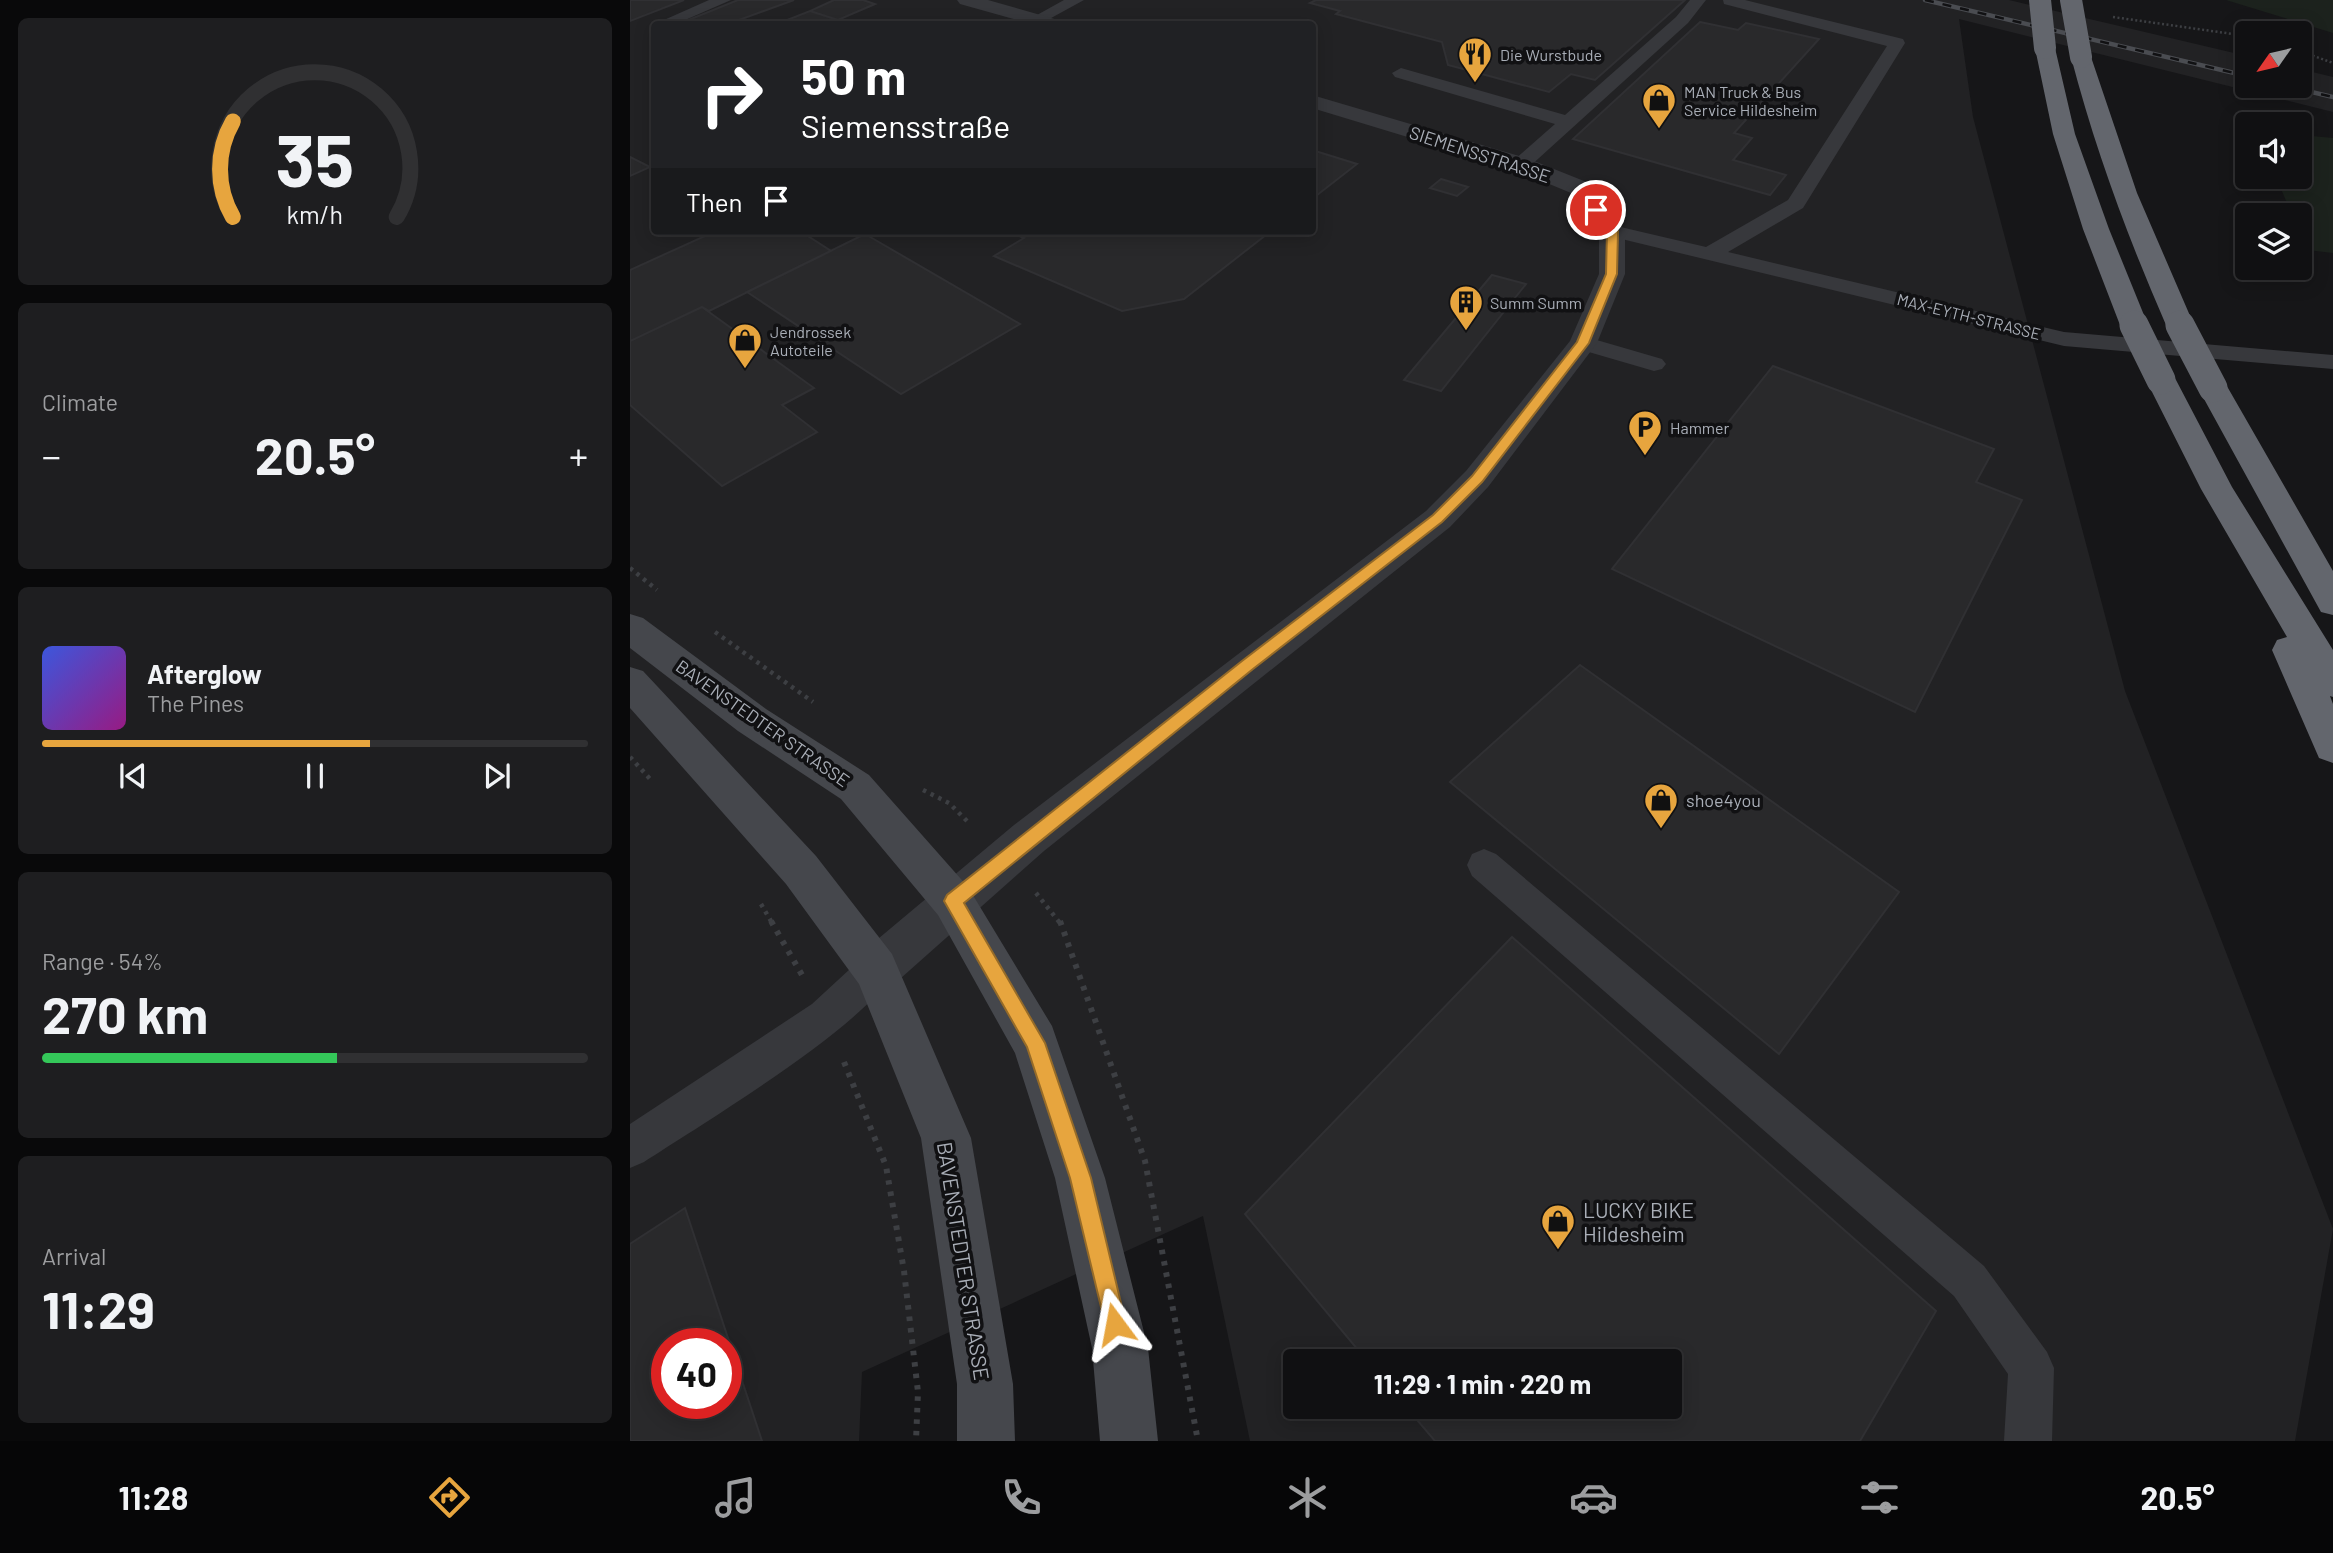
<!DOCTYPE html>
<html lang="en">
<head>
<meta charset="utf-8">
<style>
	body { margin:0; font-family:Barlow,sans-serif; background:#1e1e20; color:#f1f3f6; height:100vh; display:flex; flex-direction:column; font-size:26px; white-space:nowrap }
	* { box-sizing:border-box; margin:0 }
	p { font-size:23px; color:#9c9d9f }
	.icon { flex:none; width:38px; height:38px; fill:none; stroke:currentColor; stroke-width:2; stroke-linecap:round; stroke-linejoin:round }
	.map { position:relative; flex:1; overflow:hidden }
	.panel { display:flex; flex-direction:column; gap:18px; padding:18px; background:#09090a; width:630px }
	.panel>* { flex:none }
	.guide { position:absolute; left:21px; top:21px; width:665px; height:214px; border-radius:7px; box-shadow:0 4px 18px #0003,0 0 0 2px #303032; background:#202124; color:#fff; overflow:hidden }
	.needle { width:46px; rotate:236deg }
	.controls { position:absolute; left:1605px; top:21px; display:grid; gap:14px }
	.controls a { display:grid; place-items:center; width:77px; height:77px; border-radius:7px; background:#101012; box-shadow:0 4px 18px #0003,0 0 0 2px #303032; font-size:35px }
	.speed { position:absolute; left:21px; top:1328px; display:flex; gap:14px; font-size:35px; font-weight:700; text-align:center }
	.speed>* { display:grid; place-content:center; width:91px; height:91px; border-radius:50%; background:#101012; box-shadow:0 4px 18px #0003,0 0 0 2px #303032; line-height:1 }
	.speed .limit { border:10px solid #d22; background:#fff; color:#111 }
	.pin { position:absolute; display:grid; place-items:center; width:60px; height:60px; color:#fff; margin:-30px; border:4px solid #fff; border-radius:50%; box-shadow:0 2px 7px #0007 }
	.me { position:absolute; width:77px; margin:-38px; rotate:347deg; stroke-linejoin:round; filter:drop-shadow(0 0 5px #0008) }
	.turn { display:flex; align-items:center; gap:24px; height:147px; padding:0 35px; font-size:32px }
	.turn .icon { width:91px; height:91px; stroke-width:2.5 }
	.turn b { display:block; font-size:49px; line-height:60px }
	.then { display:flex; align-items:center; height:66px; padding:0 35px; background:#0003; gap:14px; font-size:26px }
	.big { font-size:52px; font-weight:700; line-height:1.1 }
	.panel .card { flex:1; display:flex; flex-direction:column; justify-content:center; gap:10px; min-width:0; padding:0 24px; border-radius:10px; background:#1e1e20 }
	.panel .dial { align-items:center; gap:0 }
	.dial svg { height:182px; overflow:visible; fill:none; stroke:#303032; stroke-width:7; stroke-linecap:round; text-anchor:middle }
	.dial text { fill:#f1f3f6; stroke:none }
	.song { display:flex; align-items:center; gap:21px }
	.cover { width:84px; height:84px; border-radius:10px; background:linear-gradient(135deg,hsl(230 70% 55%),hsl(310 70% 35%)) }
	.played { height:7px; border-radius:4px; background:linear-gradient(90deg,#e7a53e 60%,#303032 60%) }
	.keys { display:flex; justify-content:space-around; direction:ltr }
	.heat { display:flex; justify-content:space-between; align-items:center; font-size:38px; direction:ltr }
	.charge { height:10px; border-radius:5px; background:linear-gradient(90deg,#34c759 54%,#303032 0) }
	.trip { position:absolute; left:653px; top:1349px; width:399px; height:70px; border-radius:7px; background:#101012; box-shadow:0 4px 18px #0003,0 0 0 2px #303032; font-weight:700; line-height:70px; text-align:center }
	.menu { display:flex; height:112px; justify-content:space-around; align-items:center; background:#060607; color:#9c9d9f }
	.menu .icon { width:49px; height:49px }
	.menu .active { color:#e7a53e }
	.menu b { font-size:32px; color:#f1f3f6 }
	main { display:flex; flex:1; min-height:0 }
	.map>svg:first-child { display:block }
</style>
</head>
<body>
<main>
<section class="panel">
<div class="card dial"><svg viewBox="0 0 100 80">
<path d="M14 69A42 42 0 1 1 86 69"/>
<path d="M14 69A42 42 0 0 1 14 27" stroke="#e7a53e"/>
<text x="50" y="56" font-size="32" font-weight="700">35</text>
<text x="50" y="72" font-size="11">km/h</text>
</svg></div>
<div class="card"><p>Climate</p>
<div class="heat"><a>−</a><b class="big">20.5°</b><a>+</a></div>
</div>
<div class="card">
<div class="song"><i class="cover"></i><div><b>Afterglow</b><p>The Pines</p></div></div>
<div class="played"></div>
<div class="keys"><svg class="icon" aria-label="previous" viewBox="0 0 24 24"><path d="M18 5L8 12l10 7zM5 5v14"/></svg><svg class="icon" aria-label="pause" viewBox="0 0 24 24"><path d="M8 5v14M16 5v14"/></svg><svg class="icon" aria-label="next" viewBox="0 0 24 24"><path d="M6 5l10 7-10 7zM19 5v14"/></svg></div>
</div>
<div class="card"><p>Range · 54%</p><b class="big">270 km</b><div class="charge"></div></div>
<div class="card"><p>Arrival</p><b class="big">11:29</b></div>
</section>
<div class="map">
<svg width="1703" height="1441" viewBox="0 0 1703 1441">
	<rect width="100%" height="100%" fill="#161618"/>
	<path fill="#222224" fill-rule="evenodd" d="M0,0h1379l238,56v30h53v-17l33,8v35l-374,-93 14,98 152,574 208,538 -38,212h-1045l-47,-225 -341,156 -3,69h-229zM24,24h658v207h-658zM37,1344h59v60h-59zM665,1362h375v45h-375z"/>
	<path fill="#1c221d" d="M1596,0h107v33z
		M1670,135l33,3v115l-26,-3 -7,-17v-18h-8l-16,-38h24z"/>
	<path fill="#29292b" stroke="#303033" stroke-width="2" fill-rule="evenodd" d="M0,0h54l-54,21z
		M108,0h56l-66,24 -47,-1z
		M204,0h29l12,4 -37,16 -28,-9z
		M686,0h369l-90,80 -24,-6 -22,18 -101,-27 -6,-23 -106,-28 4,-3 -30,-8z
		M180,11l28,9 8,2 -69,2z
		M1070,22l38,8 8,-7 73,16 -85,94 18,5 -19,22 53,15 -16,20 -197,-56z
		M682,150l45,14 -45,35z
		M0,157l20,10 -20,9z
		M811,179l27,8 -11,9 -27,-8z
		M86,231h84l31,20 -122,60 -7,-4 -72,34v-71z
		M377,231h264l-87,68 -62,12 -128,-55 30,-18z
		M235,234l155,90 -119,70 -154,-102z
		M862,275l34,9 -85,107 -37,-11z
		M72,307l112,81 -32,17 35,27 -95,54 -92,-81v-64z
		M1143,366l221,83 -18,33 46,18 -107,212 -303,-143z
		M950,665l319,227 -120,162 -329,-272z
		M882,937l424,374 -76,130h-425l-29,-34h264v-45h-302l-123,-148z
		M55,1208l77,233h-132v-197zM37,1344h59v60h-59z"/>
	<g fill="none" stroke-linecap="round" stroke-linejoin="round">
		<path stroke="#3d3f43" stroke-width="2.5" stroke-dasharray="2 2.5" stroke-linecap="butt" d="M1483,17l134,19
			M1670,51l33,12"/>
		<path stroke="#3d3f43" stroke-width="4.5" stroke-dasharray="3.5 5" stroke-linecap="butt" d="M0,568l27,22
			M85,632l98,70
			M0,757l21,23
			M293,790l26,13 21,21
			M406,893l24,30
			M131,904l11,19"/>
		<path stroke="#3d3f43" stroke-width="6" stroke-dasharray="4.5 7" stroke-linecap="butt" d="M141,921l31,54
			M430,921l85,240 53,280
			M214,1062l42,104 18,105 14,121 -2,49"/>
		<path fill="#37383c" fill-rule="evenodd" d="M79,0h22l-55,24h-21z
			M434,0h20l-42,23 -7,1 -7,-4z
			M1060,0h16l-18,23 -160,145 -7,2 -10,-6 3,-4 41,-36 -160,-47 -3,-4 9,-5 164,47 111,-98z
			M1093,0h22l158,39 2,4 -102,165 -75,44 336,80 269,23v14l-269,-23 -459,-111 -3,-4 3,-4 7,-2 94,22 82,-47 99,-154 -163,-42z
			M953,336l79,23 4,5 -4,5 -8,2 -79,-23 -4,-5 4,-5z
			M854,849l12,5 488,412 63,86 7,16 -2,73h-48l4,-67 -54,-78 -482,-420 -5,-11 5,-11z
			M246,952l13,5 5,13c-22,52 -195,156 -250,192l-14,6v-44l182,-120 51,-47z"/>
		<path fill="#37383c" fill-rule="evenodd" d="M327,0h31l70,20 3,4h-30l-71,-20z
			M682,95l217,64 60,24 36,48v43l-28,69 -109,144 -38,40 -406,324 -152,135 -16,6 -16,-6 -7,-16 7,-16 154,-129 412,-314 40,-40 104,-130 29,-67v-43l-28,-38 -58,-24 -201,-61z"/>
		<path fill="#45474c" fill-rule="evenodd" d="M0,614l13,4 123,91 103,66 99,112 84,139 53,152 43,170 10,93h-58l-8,-93 -37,-170 -40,-125 -77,-138 -97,-116 -103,-68 -108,-83z
			M0,667l13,4 173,185 76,98 79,184 42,246 2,57h-58v-57l-36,-246 -62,-154 -73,-100 -156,-176z"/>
		<path fill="#63666d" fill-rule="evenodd" d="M1415,42l10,6 20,86 34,95 39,96 -4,6 -10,2 -10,-2 -4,-6 -37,-96 -30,-95 -18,-86z
			M1451,51l10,6 46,136 57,132 -4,6 -10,2 -10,-2 -4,-6c-38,-87 -71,-176 -95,-268z
			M1531,371l10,2 5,7 56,107 101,163v47l-3,-1 3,8v59l-14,-5 -47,-108 5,-10 10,-3 -86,-148 -55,-109 5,-7z
			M1583,379l10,2 5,7 105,183v44l-12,-3 -123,-224 5,-7z"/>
		<g stroke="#4a4c51" stroke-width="4.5">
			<path id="rail" d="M1295,0l322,76
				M1656,86l47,11"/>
		</g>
		<use href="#rail" stroke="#111113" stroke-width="2.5" stroke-dasharray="9" stroke-linecap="butt"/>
		<path stroke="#63666d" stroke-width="22" d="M1410,0l5,48
			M1441,0l10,57"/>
		<path stroke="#63666d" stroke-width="29" d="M1504,325l27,55
			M1550,325l33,63"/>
	</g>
	<path fill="#e7a53e" stroke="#966b28" stroke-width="2" d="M963,207h7l18,24 -1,43 -28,69 -107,139 -40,40 -189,147 -289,234 81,140 46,135 35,146 -3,8 -8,3 -8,-3 -37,-154 -43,-131 -83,-146 3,-6 295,-234 191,-146 39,-39 105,-134 29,-68 1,-43z"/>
	<defs>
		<g id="restaurant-pin" transform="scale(1.75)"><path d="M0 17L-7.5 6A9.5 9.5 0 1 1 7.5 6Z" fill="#e7a53e" stroke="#111113"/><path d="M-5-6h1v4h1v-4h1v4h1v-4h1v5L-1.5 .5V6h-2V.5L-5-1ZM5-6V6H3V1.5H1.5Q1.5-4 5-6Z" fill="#111"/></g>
		<g id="shop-pin" transform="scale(1.75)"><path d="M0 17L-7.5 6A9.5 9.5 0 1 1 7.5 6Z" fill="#e7a53e" stroke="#111113"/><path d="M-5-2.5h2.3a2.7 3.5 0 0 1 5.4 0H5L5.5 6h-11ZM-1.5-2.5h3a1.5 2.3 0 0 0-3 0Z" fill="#111"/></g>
		<g id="building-pin" transform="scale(1.75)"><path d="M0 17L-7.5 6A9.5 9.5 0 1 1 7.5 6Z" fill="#e7a53e" stroke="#111113"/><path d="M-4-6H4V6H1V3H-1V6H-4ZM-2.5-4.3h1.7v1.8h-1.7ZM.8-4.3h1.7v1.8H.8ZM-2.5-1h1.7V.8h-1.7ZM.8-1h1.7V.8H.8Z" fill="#111"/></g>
		<g id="parking-pin" transform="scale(1.75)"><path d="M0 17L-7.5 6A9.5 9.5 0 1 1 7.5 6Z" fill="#e7a53e" stroke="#111113"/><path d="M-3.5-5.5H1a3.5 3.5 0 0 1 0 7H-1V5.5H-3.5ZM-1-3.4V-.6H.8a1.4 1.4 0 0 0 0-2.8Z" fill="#111"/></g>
	</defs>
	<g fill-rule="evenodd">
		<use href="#restaurant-pin" x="845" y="54"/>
		<use href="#shop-pin" x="1029" y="100"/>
		<use href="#building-pin" x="836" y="302"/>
		<use href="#shop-pin" x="115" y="340"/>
		<use href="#parking-pin" x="1015" y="427"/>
		<use href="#shop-pin" x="1031" y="800"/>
		<use href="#shop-pin" x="928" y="1221"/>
	</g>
	<g text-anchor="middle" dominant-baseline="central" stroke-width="7" stroke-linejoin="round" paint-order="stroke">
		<g font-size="16" fill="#a9aeb7" stroke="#111113" text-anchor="start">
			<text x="870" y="54">Die Wurstbude</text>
			<text x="1054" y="91">MAN Truck &amp; Bus<tspan x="1054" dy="18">Service Hildesheim</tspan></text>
			<text x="860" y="302">Summ Summ</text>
			<text x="140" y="331">Jendrossek<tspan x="140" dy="18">Autoteile</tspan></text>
			<text x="1040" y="427">Hammer</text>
		</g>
		<g font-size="16" fill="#a9aeb7" stroke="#111113">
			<text transform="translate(1339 316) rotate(14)">MAX-EYTH-STRASSE</text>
		</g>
		<g font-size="18" fill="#a9aeb7" stroke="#111113">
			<text transform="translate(850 154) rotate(18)">SIEMENSSTRASSE</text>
			<text transform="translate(133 723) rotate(35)">BAVENSTEDTER STRASSE</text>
		</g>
		<g font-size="18" fill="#a9aeb7" stroke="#111113" text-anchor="start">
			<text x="1056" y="800">shoe4you</text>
		</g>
		<g font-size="21" fill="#a9aeb7" stroke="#111113" text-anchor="start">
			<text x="953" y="1209">LUCKY BIKE<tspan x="953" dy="24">Hildesheim</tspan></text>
		</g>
		<g font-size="21" fill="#a9aeb7" stroke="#111113">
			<text transform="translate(334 1261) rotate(81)">BAVENSTEDTER STRASSE</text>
		</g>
	</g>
</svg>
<div class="controls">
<a><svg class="needle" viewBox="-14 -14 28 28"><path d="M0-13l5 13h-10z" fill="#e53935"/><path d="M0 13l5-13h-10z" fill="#9c9d9f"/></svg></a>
<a><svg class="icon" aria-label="sound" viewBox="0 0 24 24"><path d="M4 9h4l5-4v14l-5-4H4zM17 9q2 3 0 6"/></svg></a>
<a><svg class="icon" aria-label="layers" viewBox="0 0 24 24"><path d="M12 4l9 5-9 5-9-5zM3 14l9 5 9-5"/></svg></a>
</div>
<div class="speed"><div class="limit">40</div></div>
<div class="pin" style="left:966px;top:210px;background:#d93025"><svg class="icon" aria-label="arrive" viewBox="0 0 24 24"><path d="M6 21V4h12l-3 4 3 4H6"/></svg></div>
<svg class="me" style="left:485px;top:1324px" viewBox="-20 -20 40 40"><path d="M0-17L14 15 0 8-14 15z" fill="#e7a53e" stroke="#fff" stroke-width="4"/></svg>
<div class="trip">11:29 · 1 min · 220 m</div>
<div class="guide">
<div class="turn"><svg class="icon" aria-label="right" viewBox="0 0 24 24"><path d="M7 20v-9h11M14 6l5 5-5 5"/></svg><div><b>50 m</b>Siemensstraße</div></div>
<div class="then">Then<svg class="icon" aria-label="arrive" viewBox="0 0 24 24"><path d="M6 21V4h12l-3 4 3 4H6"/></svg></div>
</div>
</div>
</main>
<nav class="menu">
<b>11:28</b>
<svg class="icon active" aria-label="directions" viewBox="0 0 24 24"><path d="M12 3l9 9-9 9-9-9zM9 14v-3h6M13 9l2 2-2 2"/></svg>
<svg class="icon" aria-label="music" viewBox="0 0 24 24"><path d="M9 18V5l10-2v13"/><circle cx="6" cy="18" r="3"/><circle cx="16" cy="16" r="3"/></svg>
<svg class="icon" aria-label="phone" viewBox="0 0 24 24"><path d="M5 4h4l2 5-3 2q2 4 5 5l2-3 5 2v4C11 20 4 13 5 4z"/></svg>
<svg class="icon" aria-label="climate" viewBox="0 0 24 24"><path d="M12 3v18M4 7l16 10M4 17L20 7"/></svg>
<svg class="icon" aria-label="car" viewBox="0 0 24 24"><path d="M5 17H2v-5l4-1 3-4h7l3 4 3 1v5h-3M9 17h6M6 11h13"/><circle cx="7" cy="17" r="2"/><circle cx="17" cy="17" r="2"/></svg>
<svg class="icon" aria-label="filters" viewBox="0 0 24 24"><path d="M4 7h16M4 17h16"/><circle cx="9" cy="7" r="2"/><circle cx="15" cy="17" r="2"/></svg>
<b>20.5°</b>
</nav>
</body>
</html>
